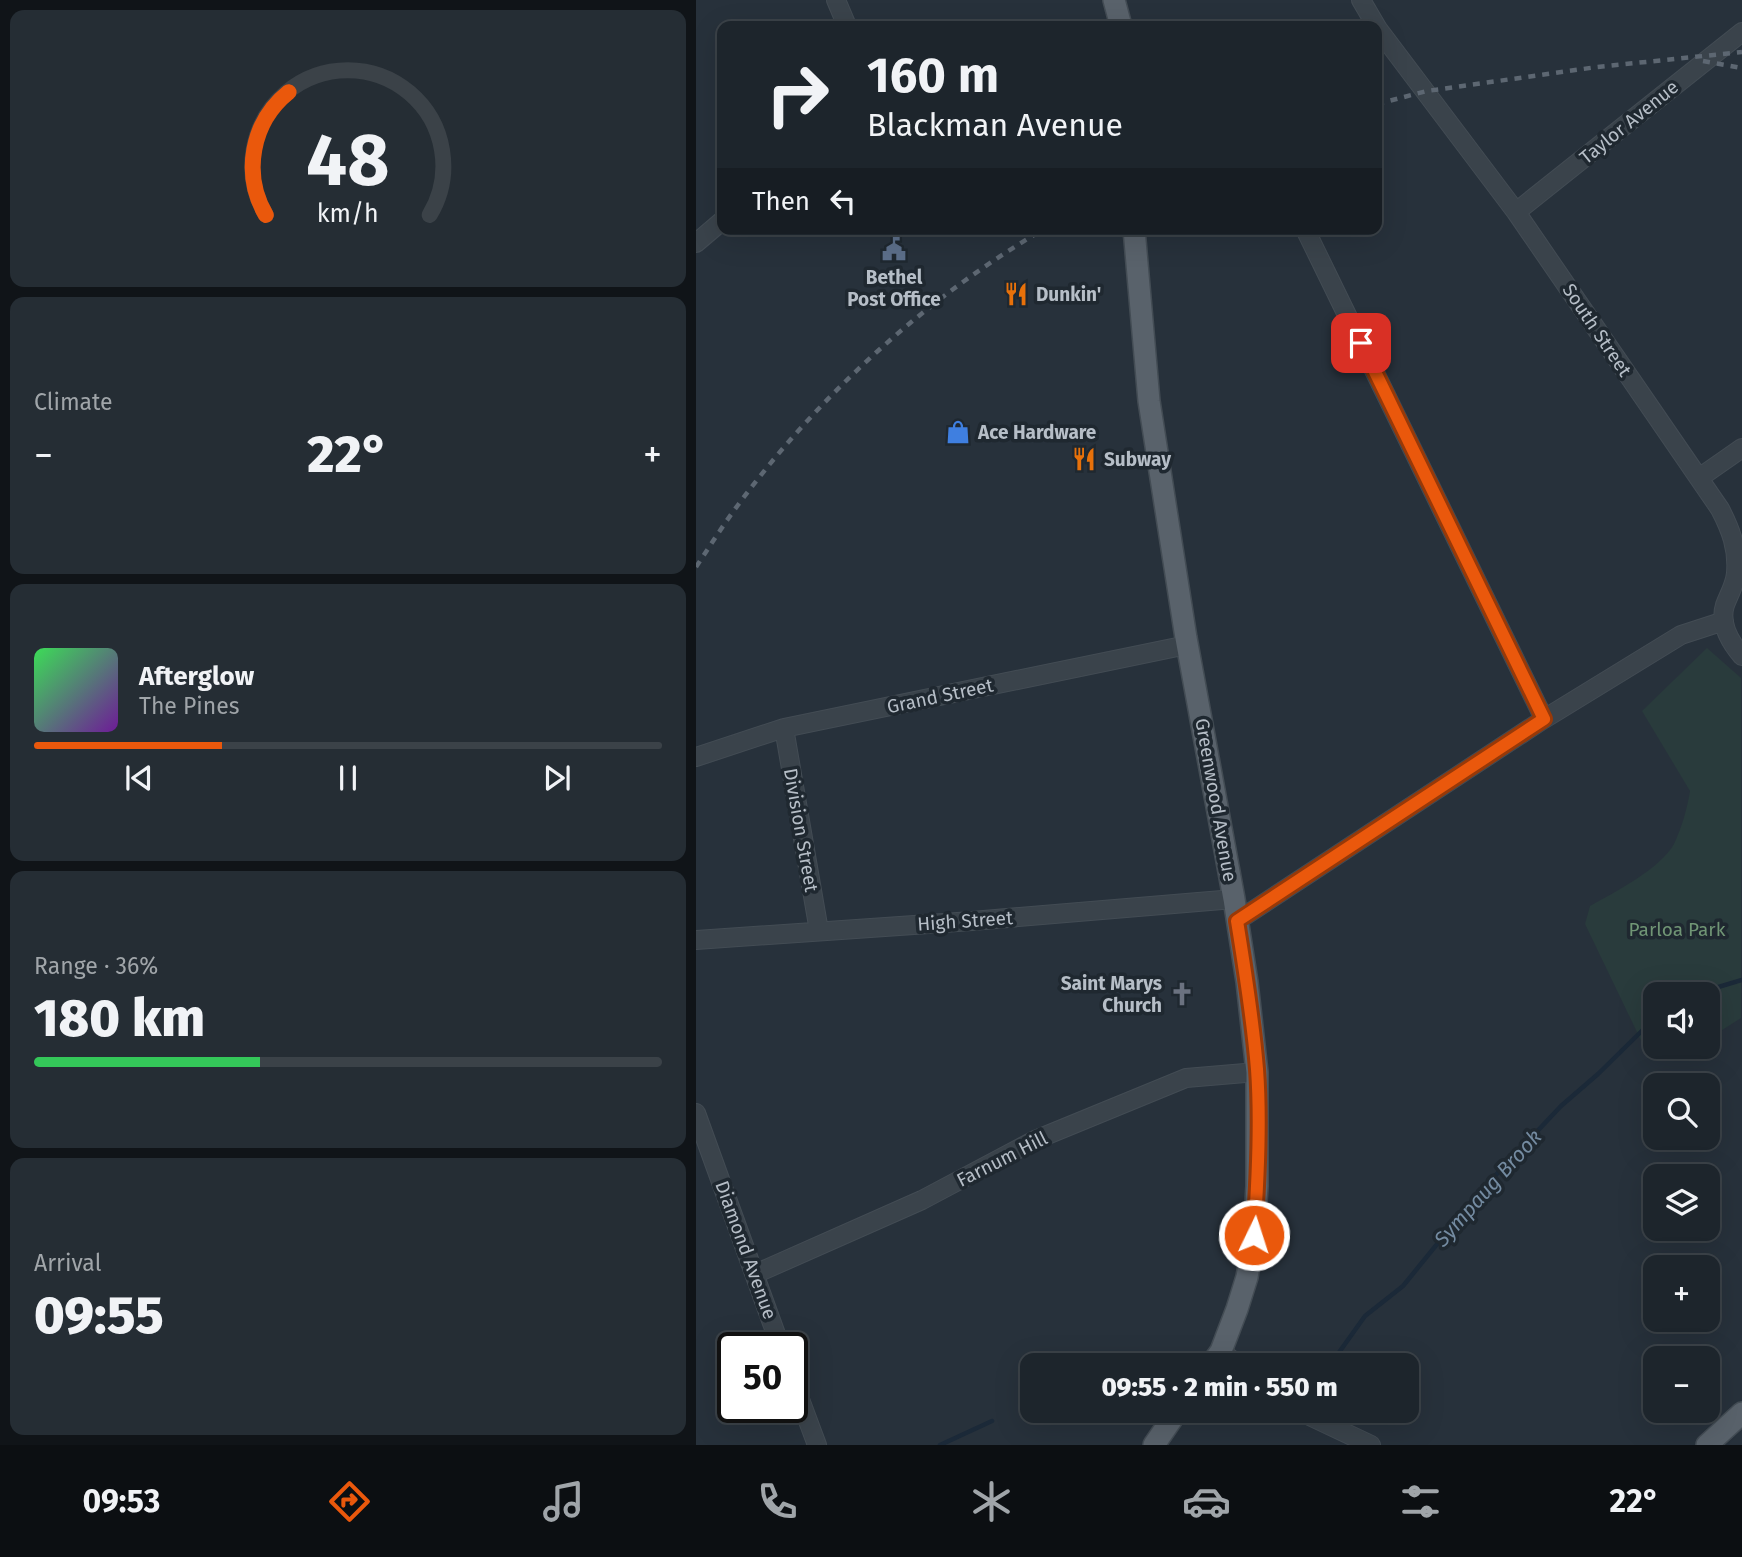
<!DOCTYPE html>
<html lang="en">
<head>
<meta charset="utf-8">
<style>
	body { margin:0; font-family:"Fira Sans",sans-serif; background:#252d34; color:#f1f3f6; height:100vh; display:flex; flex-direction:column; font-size:26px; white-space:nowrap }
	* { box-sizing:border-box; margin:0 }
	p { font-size:23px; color:#a0a5a9 }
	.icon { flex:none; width:38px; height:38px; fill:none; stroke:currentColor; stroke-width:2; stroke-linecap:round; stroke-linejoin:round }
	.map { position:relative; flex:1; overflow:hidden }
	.side { display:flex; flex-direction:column; gap:10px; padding:10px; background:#101418; width:696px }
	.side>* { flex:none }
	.top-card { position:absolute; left:21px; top:21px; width:665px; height:214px; border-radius:14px; box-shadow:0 7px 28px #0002,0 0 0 2px #3b4248; background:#1d252c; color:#f1f3f6; overflow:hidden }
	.buttons { position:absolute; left:947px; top:982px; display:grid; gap:14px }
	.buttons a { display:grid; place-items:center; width:77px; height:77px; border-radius:14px; background:#1d252c; box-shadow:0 7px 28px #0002,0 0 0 2px #3b4248; font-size:35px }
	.speed { position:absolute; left:21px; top:1332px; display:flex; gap:14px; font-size:35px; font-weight:700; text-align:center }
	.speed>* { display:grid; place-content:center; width:91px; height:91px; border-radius:50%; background:#1d252c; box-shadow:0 7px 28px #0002,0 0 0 2px #3b4248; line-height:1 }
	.speed .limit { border:4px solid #111; border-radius:10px; background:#fff; color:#111 }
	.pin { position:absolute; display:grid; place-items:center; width:60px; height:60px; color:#fff; margin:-30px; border-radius:14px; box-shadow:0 4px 10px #0006 }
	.me { position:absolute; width:77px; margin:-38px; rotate:4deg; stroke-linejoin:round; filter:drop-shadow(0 0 5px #0008) }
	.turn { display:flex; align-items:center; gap:24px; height:147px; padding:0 35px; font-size:32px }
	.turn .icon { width:91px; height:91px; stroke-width:2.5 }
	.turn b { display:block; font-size:49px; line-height:60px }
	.then { display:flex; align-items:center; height:66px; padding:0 35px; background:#0003; gap:14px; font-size:26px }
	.big { font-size:52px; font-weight:800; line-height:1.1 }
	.side .tile { flex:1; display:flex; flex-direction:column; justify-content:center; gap:10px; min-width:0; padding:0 24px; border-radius:14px; background:#252d34 }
	.side .dial { align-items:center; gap:0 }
	.dial svg { height:182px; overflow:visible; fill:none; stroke:#3b4248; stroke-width:7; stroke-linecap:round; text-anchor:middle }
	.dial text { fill:#f1f3f6; stroke:none }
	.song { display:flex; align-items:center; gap:21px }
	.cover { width:84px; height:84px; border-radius:10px; background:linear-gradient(135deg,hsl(130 70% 55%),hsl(280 70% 35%)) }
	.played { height:7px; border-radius:4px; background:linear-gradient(90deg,#ea580c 30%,#3b4248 30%) }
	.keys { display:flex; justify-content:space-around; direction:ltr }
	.heat { display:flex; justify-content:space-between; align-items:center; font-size:38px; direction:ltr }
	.charge { height:10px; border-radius:5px; background:linear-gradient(90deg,#34c759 36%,#3b4248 0) }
	.trip { position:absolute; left:324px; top:1353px; width:399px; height:70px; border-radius:14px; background:#1d252c; box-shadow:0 7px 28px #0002,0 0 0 2px #3b4248; font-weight:800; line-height:70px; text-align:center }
	.menu { display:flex; height:112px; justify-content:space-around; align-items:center; background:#0c0f12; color:#a0a5a9 }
	.menu .icon { width:49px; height:49px }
	.menu .active { color:#ea580c }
	.menu b { font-size:32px; color:#f1f3f6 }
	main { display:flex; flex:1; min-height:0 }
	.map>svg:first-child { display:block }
</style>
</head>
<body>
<main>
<section class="side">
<div class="tile dial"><svg viewBox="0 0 100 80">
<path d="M14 69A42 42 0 1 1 86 69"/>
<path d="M14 69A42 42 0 0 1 24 15" stroke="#ea580c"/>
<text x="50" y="56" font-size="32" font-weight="700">48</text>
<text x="50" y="72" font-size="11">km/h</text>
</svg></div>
<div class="tile"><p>Climate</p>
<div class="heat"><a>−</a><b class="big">22°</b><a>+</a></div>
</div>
<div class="tile">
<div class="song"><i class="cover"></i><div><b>Afterglow</b><p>The Pines</p></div></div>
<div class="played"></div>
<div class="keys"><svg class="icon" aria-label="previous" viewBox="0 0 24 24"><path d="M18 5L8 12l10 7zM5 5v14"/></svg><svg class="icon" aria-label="pause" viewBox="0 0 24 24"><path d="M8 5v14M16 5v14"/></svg><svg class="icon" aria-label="next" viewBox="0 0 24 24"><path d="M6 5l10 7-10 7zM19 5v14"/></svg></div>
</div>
<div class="tile"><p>Range · 36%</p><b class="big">180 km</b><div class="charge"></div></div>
<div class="tile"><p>Arrival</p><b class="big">09:55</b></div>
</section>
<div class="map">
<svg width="1046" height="1445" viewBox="0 0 1046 1445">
	<rect width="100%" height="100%" fill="#27313b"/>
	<path fill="#293b3c" d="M1011,648l34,30v340l-33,21v-45h-53v52l39,1 -33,13 -12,-3 -64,-133 5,-18c25,-14 70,-37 84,-62 8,-17 13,-35 16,-53l-48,-80z"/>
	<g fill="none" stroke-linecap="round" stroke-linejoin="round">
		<path stroke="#1b2938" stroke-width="4.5" d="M999,994l47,-14
			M634,1365l35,-49 38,-30 74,-91 84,-89 37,-32 57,-56
			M244,1445l52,-24"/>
		<g stroke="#434c54" stroke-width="20">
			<path id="minor" d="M140,0l11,26
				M665,0l17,29 138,183 204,297c11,21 18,40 16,64 -1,12 -7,21 -11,32 -6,19 5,37 17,51
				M820,212l226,-180
				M609,229l239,490
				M0,243l26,-22
				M1003,478l43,-30
				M88,728l35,203
				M0,757l88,-29 403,-83
				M541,921l307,-202 137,-84 43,-14
				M0,940l276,-19 262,-22
				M0,1113l85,235
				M59,1274l167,-74 113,-60 151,-62 71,-6
				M525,1351l17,14
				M96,1378l25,67
				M601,1410l74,35"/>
		</g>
		<g stroke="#434c54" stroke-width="24">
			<path id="major" d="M418,0l7,26
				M438,229l15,172 37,237 48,261 13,83 10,90v114l-3,49 -7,42 -10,32 -16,42 -10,14
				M458,1445l24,-35
				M1011,1445l35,-32"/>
		</g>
		<use href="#minor" stroke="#3a434b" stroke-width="18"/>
		<use href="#major" stroke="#59626b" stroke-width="21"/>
		<path stroke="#5d6772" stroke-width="4.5" stroke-dasharray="7 7" stroke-linecap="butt" d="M1007,61l39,7
			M681,104l50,-13 170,-24 145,-15
			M0,567c14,-21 27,-42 42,-62 81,-110 188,-207 306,-276"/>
	</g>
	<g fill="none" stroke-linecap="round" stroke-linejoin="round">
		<g stroke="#983908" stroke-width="18">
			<path id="route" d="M558,1235c4,-55 7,-111 3,-166 -4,-49 -12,-99 -20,-148l307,-202 -183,-376"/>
		</g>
		<use href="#route" stroke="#ea580c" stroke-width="12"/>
	</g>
	<defs>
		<g id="civic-bare" transform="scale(1.89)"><path d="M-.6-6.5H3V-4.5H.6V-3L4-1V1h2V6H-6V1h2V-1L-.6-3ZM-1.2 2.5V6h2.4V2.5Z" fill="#5c6f8a" stroke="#1f2830" stroke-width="2.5" paint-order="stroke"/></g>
		<g id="restaurant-bare" transform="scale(1.89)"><path d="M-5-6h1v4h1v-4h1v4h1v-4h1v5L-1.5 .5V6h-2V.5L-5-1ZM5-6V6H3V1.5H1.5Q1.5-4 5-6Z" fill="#e8710a" stroke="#1f2830" stroke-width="2.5" paint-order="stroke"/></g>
		<g id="shop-bare" transform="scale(1.89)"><path d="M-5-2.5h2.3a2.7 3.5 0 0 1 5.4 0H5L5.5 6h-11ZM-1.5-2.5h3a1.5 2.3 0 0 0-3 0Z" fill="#3f7fe0" stroke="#1f2830" stroke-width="2.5" paint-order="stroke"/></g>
		<g id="church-bare" transform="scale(1.89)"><path d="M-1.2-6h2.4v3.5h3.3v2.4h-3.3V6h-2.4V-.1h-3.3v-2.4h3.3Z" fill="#6b7280" stroke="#1f2830" stroke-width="2.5" paint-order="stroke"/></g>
	</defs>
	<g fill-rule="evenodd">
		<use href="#civic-bare" x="198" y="249"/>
		<use href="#restaurant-bare" x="320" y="294"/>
		<use href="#shop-bare" x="262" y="432"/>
		<use href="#restaurant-bare" x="388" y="459"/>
		<use href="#church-bare" x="486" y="994"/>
	</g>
	<g text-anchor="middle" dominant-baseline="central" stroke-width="7" stroke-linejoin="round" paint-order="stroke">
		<g font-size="19" fill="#b6bec7" stroke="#1f2830">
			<text transform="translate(933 122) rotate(-39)">Taylor Avenue</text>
			<text transform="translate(901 330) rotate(56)">South Street</text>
			<text transform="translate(244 696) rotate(-12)">Grand Street</text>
			<text transform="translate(520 800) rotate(80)">Greenwood Avenue</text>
			<text transform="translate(105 830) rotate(80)">Division Street</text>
			<text transform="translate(269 921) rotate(-4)">High Street</text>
			<text transform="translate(306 1159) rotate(-27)">Farnum Hill</text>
			<text transform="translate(50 1250) rotate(70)">Diamond Avenue</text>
		</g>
		<g font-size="19" font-weight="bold" fill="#b6bec7" stroke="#1f2830" text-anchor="start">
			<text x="198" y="277" text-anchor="middle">Bethel<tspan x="198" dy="22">Post Office</tspan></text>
			<text x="340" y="294">Dunkin'</text>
			<text x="282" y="432">Ace Hardware</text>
			<text x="408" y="459">Subway</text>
			<text x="466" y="983" text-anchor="end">Saint Marys<tspan x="466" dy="22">Church</tspan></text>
		</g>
		<g font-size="19" fill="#709575" stroke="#1f2830">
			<text x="981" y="929">Parloa Park</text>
		</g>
		<g font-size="21" font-style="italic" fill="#748ba1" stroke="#1f2830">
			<text transform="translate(792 1188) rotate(-48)">Sympaug Brook</text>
		</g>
	</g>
</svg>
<div class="buttons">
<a><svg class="icon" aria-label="sound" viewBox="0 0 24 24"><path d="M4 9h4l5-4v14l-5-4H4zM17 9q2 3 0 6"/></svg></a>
<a><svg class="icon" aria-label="search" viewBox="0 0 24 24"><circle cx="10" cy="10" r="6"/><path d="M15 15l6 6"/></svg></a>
<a><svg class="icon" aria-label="layers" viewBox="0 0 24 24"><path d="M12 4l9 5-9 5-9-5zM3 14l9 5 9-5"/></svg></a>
<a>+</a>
<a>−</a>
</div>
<div class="speed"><div class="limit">50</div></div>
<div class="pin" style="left:665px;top:343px;background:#d93025"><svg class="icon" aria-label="arrive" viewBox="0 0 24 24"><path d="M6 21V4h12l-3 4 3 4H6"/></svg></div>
<svg class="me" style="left:558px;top:1235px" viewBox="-20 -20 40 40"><circle r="17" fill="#ea580c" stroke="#fff" stroke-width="3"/><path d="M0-11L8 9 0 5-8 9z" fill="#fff"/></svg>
<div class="trip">09:55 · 2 min · 550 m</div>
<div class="top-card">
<div class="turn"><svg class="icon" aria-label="right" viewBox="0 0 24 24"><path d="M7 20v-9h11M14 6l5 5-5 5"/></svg><div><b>160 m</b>Blackman Avenue</div></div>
<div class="then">Then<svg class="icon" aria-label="left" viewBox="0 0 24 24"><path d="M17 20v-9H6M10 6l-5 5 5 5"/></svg></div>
</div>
</div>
</main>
<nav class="menu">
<b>09:53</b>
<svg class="icon active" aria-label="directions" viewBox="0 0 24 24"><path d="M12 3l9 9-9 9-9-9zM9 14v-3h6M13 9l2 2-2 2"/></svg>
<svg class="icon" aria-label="music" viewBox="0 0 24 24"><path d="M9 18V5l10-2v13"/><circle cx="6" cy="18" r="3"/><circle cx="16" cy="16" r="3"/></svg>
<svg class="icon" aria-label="phone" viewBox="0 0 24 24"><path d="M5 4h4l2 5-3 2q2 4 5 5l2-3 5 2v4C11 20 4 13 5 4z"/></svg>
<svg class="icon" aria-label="climate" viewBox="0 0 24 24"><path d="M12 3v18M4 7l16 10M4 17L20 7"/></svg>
<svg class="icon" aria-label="car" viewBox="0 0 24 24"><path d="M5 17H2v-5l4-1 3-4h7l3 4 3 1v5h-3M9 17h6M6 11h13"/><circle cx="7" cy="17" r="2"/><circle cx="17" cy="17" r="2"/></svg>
<svg class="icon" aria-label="filters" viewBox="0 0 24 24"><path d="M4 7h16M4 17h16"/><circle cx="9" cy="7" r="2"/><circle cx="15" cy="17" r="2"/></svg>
<b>22°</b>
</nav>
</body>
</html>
